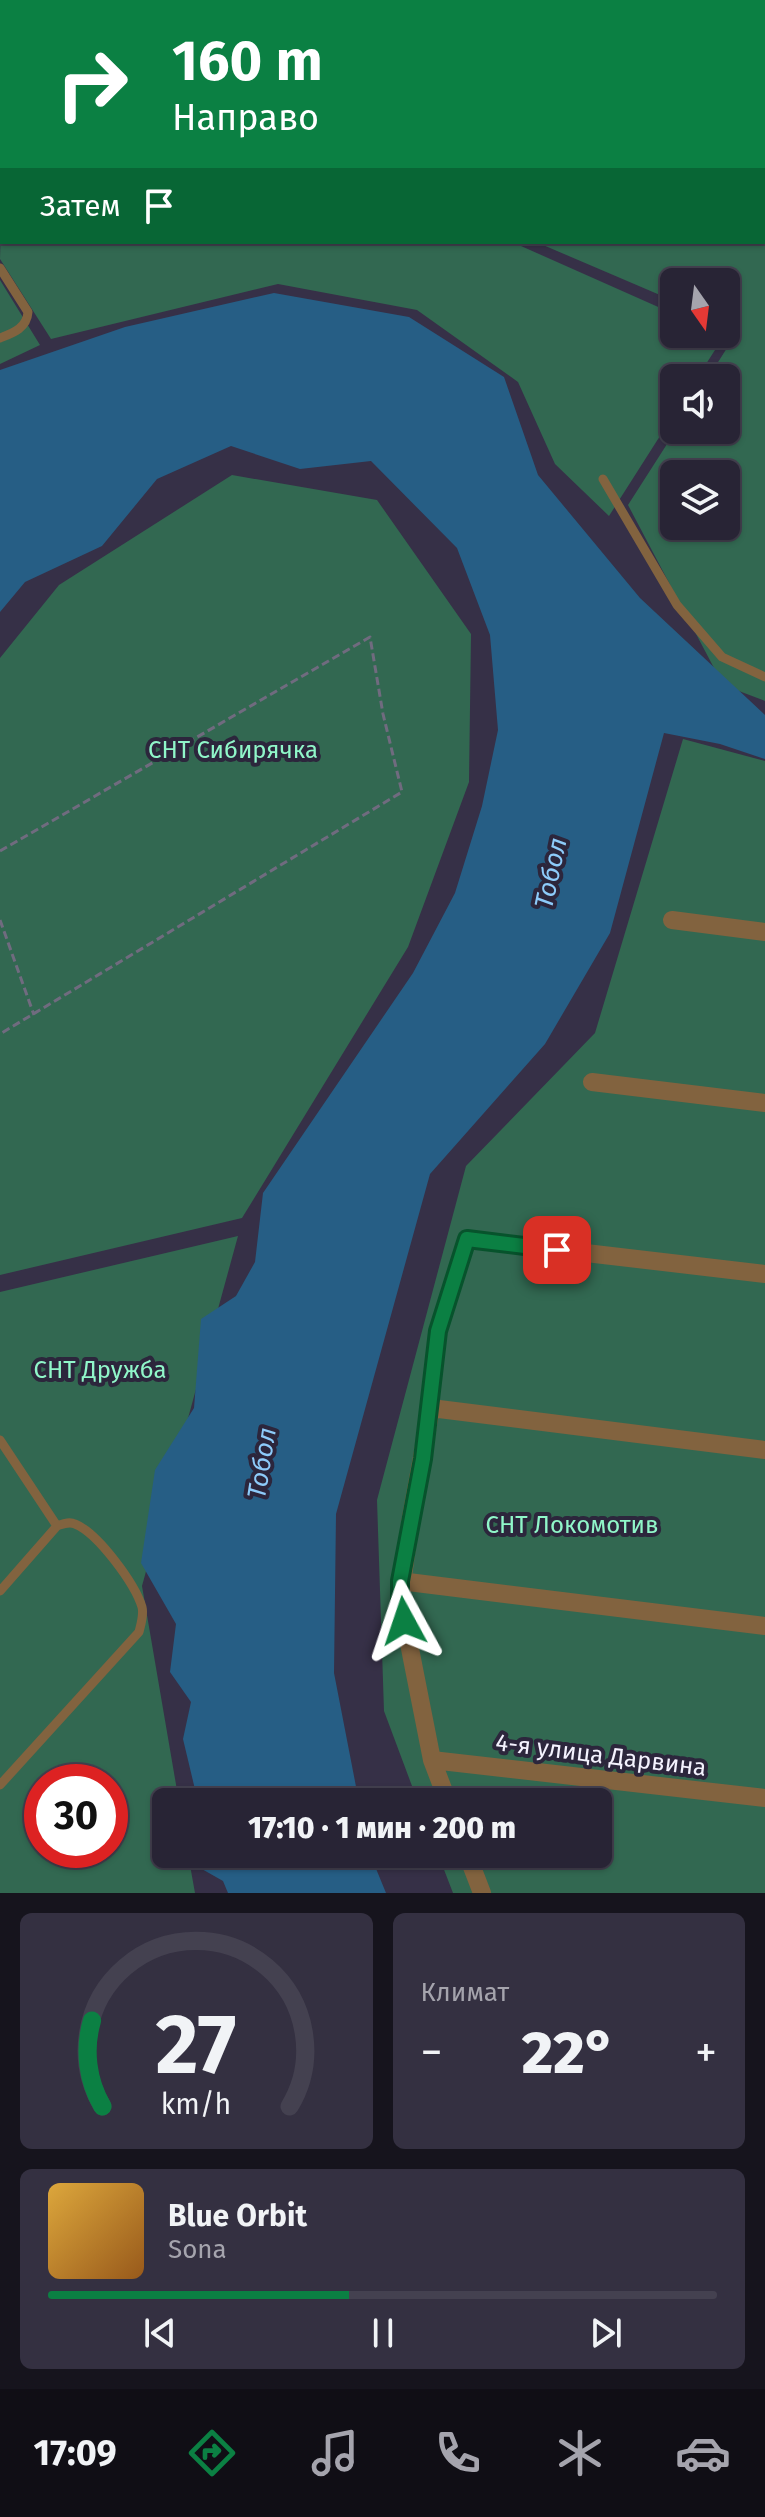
<!DOCTYPE html>
<html lang="ru">
<head>
<meta charset="utf-8">
<style>
	body { margin:0; font-family:"Fira Sans",sans-serif; background:#343041; color:#f1f3f6; height:100vh; display:flex; flex-direction:column; font-size:30px; white-space:nowrap }
	* { box-sizing:border-box; margin:0 }
	p { font-size:26px; color:#a5a4ad }
	.icon { flex:none; width:44px; height:44px; fill:none; stroke:currentColor; stroke-width:2; stroke-linecap:round; stroke-linejoin:round }
	.map { position:relative; height:1893px; overflow:hidden }
	.sheet { display:flex; flex-direction:column; gap:20px; padding:20px; background:#16141d; flex:1 }
	.sheet>* { flex:none }
	.hud { position:absolute; left:0px; top:0px; width:766px; height:244px; box-shadow:0 2px 6px #0004,0 0 0 2px #444150; background:#0b8043; color:#fff; overflow:hidden }
	.needle { width:52px; rotate:166deg }
	.tools { position:absolute; left:660px; top:268px; display:grid; gap:16px }
	.tools a { display:grid; place-items:center; width:80px; height:80px; border-radius:12px; background:#282435; box-shadow:0 2px 6px #0004,0 0 0 2px #444150; font-size:40px }
	.speed { position:absolute; left:24px; top:1764px; display:flex; gap:16px; font-size:40px; font-weight:700; text-align:center }
	.speed>* { display:grid; place-content:center; width:104px; height:104px; border-radius:50%; background:#282435; box-shadow:0 2px 6px #0004,0 0 0 2px #444150; line-height:1 }
	.speed .limit { border:12px solid #d22; background:#fff; color:#111 }
	.pin { position:absolute; display:grid; place-items:center; width:68px; height:68px; color:#fff; margin:-34px; border-radius:16px; box-shadow:0 4px 12px #0006 }
	.me { position:absolute; width:88px; margin:-44px; rotate:355deg; stroke-linejoin:round; filter:drop-shadow(0 0 6px #0008) }
	.turn { display:flex; align-items:center; gap:28px; height:168px; padding:0 40px; font-size:36px }
	.turn .icon { width:104px; height:104px; stroke-width:2.5 }
	.turn b { display:block; font-size:56px; line-height:68px }
	.then { display:flex; align-items:center; height:76px; padding:0 40px; background:#0003; gap:16px; font-size:30px }
	.big { font-size:60px; font-weight:800; line-height:1.1 }
	.sheet .widget { flex:1; display:flex; flex-direction:column; justify-content:center; gap:12px; min-width:0; padding:0 28px; border-radius:12px; background:#343041 }
	.sheet .dial { align-items:center; gap:0 }
	.dial svg { height:208px; overflow:visible; fill:none; stroke:#444150; stroke-width:7; stroke-linecap:round; text-anchor:middle }
	.dial text { fill:#f1f3f6; stroke:none }
	.song { display:flex; align-items:center; gap:24px }
	.cover { width:96px; height:96px; border-radius:12px; background:linear-gradient(135deg,hsl(40 70% 55%),hsl(30 70% 35%)) }
	.played { height:8px; border-radius:4px; background:linear-gradient(90deg,#0b8043 45%,#444150 45%) }
	.keys { display:flex; justify-content:space-around; direction:ltr }
	.heat { display:flex; justify-content:space-between; align-items:center; font-size:44px; direction:ltr }
	.sheet .tiles { flex:1; display:grid; gap:20px; grid-template-columns:1fr 1fr }
	.widget:last-child { grid-column:span 2 }
	.trip { position:absolute; left:152px; top:1788px; width:460px; height:80px; border-radius:12px; background:#282435; box-shadow:0 2px 6px #0004,0 0 0 2px #444150; font-weight:800; line-height:80px; text-align:center }
	.dock { display:flex; height:128px; justify-content:space-around; align-items:center; background:#100e15; color:#a5a4ad }
	.dock .icon { width:56px; height:56px }
	.dock .on { color:#0b8043 }
	.dock b { font-size:36px; color:#f1f3f6 }
	.map>svg:first-child { display:block }
</style>
</head>
<body>
<div class="map">
<svg width="765" height="1893" viewBox="0 0 765 1893">
	<rect width="100%" height="100%" fill="#363047"/>
	<path fill="#326851" fill-rule="evenodd" d="M0,0h214l1,2h-213l-2,165z
		M237,0h381l-10,2z
		M691,0h74v701l-42,-16 -95,-180 48,-75h50v-52h-18l31,-49 -13,-6v-41h-52v19l-138,-59h228v-240h-83zM674,474h52v52h-52z
		M2,185v57h510l162,72v20l50,2 -27,42h-23v36l-65,102 -54,-52 -37,-82 -101,-72 -139,-26 -227,55 -51,-80z
		M0,280l40,65 -40,19z
		M232,475l145,25 94,134 -2,148 -61,165 -166,271 -242,57v-617l59,-73z
		M683,739l82,22v1132h-312l-15,-39h160v-52h-180l-34,-91 -7,-211 89,-334 129,-133z
		M238,1236l-96,350 37,216h-13v52h22l7,39h-195v-601zM42,1782h68v68h-68z"/>
	<path fill="#265e85" d="M274,293l135,24 95,60 34,98 102,123 125,117v44l-45,-15 -56,-11 -54,200 -65,111 -115,130 -94,340 -2,159 25,129h-161l-15,-63 8,-37 -21,-30 6,-48 -35,-61 14,-93 39,-62 7,-89 35,-23 19,-34 8,-69 150,-220 42,-80 27,-87 16,-76 -8,-95 -33,-87 -86,-87 -71,8 -69,-23 -74,33 -55,67 -77,36 -25,30v-242l125,-43z
		M190,1854h180l16,39h-158l-5,-12 -37,-21z"/>
	<g fill="none" stroke-linecap="round" stroke-linejoin="round">
		<path stroke="#706b7f" stroke-width="3" stroke-dasharray="8 4" stroke-linecap="butt" d="M0,851l370,-214 13,77 19,78 -402,242
			M0,920l34,95"/>
		<path stroke="#82633f" stroke-width="9" d="M206,0l1,2
			M764,136h1
			M0,268l28,44c-1,16 -15,21 -28,26
			M603,479l74,126 45,52 43,20
			M431,1408l7,-77 29,-92
			M0,1440l57,86c6,-2 12,-5 18,-2 23,9 60,60 67,83 2,8 -1,17 -3,25l-139,153
			M0,1591l57,-65"/>
		<path stroke="#82633f" stroke-width="18" d="M301,2l1,-2
			M0,164l2,-1
			M672,920l93,12
			M592,1082l173,21
			M467,1239l298,35
			M400,1581l365,45
			M432,1760l333,38
			M448,1802l-16,-42 -32,-162 11,-81 20,-109 334,42
			M467,1854l15,39"/>
	</g>
	<g fill="none" stroke-linecap="round" stroke-linejoin="round">
		<g stroke="#07532c" stroke-width="20">
			<path id="route" d="M404,1621l-4,-23v-17l23,-122 15,-128 29,-92 90,11"/>
		</g>
		<use href="#route" stroke="#0b8043" stroke-width="14"/>
	</g>
	<g text-anchor="middle" dominant-baseline="central" stroke-width="8" stroke-linejoin="round" paint-order="stroke">
		<g font-size="24" fill="#90f6c9" stroke="#2c263c">
			<text x="233" y="750">СНТ Сибирячка</text>
			<text x="100" y="1370">СНТ Дружба</text>
			<text x="572" y="1525">СНТ Локомотив</text>
		</g>
		<g font-size="24" fill="#f4f2fe" stroke="#2c263c">
			<text transform="translate(601 1755) rotate(7)">4-я улица Дарвина</text>
		</g>
		<g font-size="26" font-style="italic" fill="#8dcbfa" stroke="#2c263c">
			<text transform="translate(551 873) rotate(-78)">Тобол</text>
			<text transform="translate(262 1463) rotate(-81)">Тобол</text>
		</g>
	</g>
</svg>
<div class="tools">
<a><svg class="needle" viewBox="-14 -14 28 28"><path d="M0-13l5 13h-10z" fill="#e53935"/><path d="M0 13l5-13h-10z" fill="#a5a4ad"/></svg></a>
<a><svg class="icon" aria-label="sound" viewBox="0 0 24 24"><path d="M4 9h4l5-4v14l-5-4H4zM17 9q2 3 0 6"/></svg></a>
<a><svg class="icon" aria-label="layers" viewBox="0 0 24 24"><path d="M12 4l9 5-9 5-9-5zM3 14l9 5 9-5"/></svg></a>
</div>
<div class="speed"><div class="limit">30</div></div>
<div class="pin" style="left:557px;top:1250px;background:#d93025"><svg class="icon" aria-label="arrive" viewBox="0 0 24 24"><path d="M6 21V4h12l-3 4 3 4H6"/></svg></div>
<svg class="me" style="left:404px;top:1621px" viewBox="-20 -20 40 40"><path d="M0-17L14 15 0 8-14 15z" fill="#0b8043" stroke="#fff" stroke-width="4"/></svg>
<div class="trip">17:10 · 1 мин · 200 m</div>
<div class="hud">
<div class="turn"><svg class="icon" aria-label="right" viewBox="0 0 24 24"><path d="M7 20v-9h11M14 6l5 5-5 5"/></svg><div><b>160 m</b>Направо</div></div>
<div class="then">Затем<svg class="icon" aria-label="arrive" viewBox="0 0 24 24"><path d="M6 21V4h12l-3 4 3 4H6"/></svg></div>
</div>
</div>
<section class="sheet">
<div class="tiles">
<div class="widget dial"><svg viewBox="0 0 100 80">
<path d="M14 69A42 42 0 1 1 86 69"/>
<path d="M14 69A42 42 0 0 1 10 36" stroke="#0b8043"/>
<text x="50" y="56" font-size="32" font-weight="700">27</text>
<text x="50" y="72" font-size="11">km/h</text>
</svg></div>
<div class="widget"><p>Климат</p>
<div class="heat"><a>−</a><b class="big">22°</b><a>+</a></div>
</div>
<div class="widget">
<div class="song"><i class="cover"></i><div><b>Blue Orbit</b><p>Sona</p></div></div>
<div class="played"></div>
<div class="keys"><svg class="icon" aria-label="previous" viewBox="0 0 24 24"><path d="M18 5L8 12l10 7zM5 5v14"/></svg><svg class="icon" aria-label="pause" viewBox="0 0 24 24"><path d="M8 5v14M16 5v14"/></svg><svg class="icon" aria-label="next" viewBox="0 0 24 24"><path d="M6 5l10 7-10 7zM19 5v14"/></svg></div>
</div>
</div>
</section>
<nav class="dock">
<b>17:09</b>
<svg class="icon on" aria-label="directions" viewBox="0 0 24 24"><path d="M12 3l9 9-9 9-9-9zM9 14v-3h6M13 9l2 2-2 2"/></svg>
<svg class="icon" aria-label="music" viewBox="0 0 24 24"><path d="M9 18V5l10-2v13"/><circle cx="6" cy="18" r="3"/><circle cx="16" cy="16" r="3"/></svg>
<svg class="icon" aria-label="phone" viewBox="0 0 24 24"><path d="M5 4h4l2 5-3 2q2 4 5 5l2-3 5 2v4C11 20 4 13 5 4z"/></svg>
<svg class="icon" aria-label="climate" viewBox="0 0 24 24"><path d="M12 3v18M4 7l16 10M4 17L20 7"/></svg>
<svg class="icon" aria-label="car" viewBox="0 0 24 24"><path d="M5 17H2v-5l4-1 3-4h7l3 4 3 1v5h-3M9 17h6M6 11h13"/><circle cx="7" cy="17" r="2"/><circle cx="17" cy="17" r="2"/></svg>
</nav>
</body>
</html>
